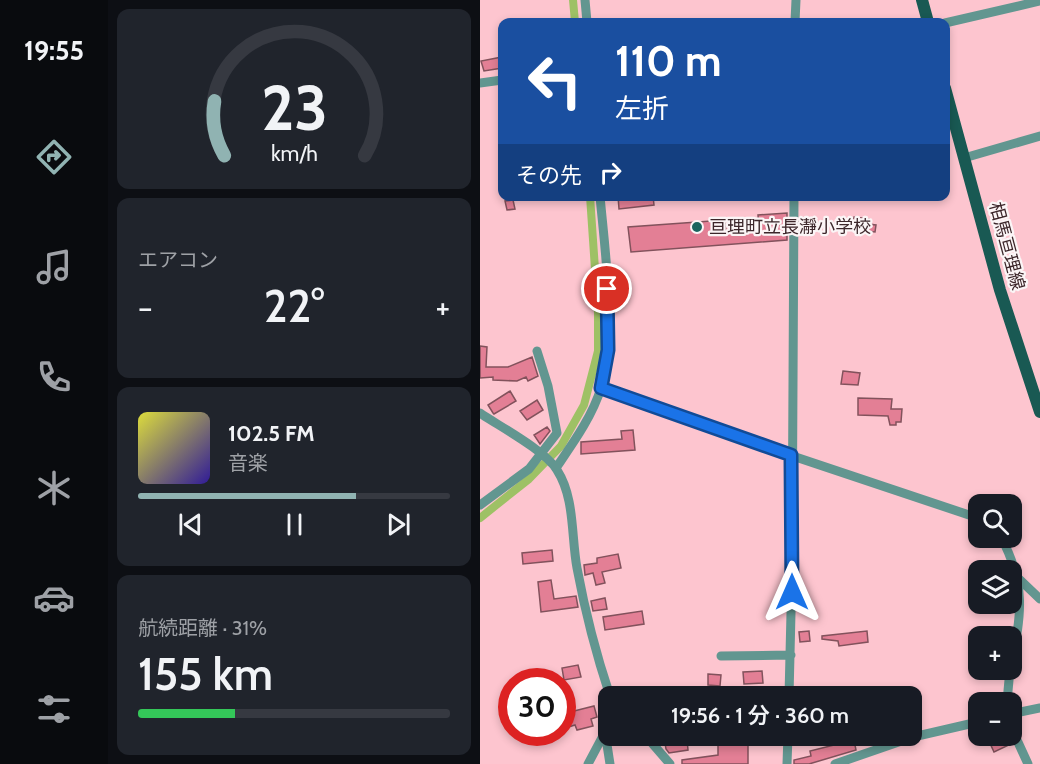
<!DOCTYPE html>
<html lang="ja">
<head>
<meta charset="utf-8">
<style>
	body { margin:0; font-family:Cabin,"Noto Sans JP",sans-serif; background:#20242c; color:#f1f3f6; height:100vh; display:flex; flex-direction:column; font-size:22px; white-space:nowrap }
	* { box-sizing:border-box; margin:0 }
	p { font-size:20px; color:#9ea1a6 }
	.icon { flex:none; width:33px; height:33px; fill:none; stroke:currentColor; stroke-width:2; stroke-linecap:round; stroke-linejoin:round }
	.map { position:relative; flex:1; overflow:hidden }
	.drawer { display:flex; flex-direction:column; gap:9px; padding:9px; background:#0d0f14; width:372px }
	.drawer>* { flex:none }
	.guide { position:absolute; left:18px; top:18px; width:452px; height:183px; border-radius:12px; box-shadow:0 3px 9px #0003; background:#1a4fa0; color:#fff; overflow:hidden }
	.controls { position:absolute; left:488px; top:494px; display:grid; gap:12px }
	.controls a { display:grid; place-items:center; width:54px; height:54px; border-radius:12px; background:#171b24; box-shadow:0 3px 9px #0003; font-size:30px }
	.speed { position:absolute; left:18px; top:668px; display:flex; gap:12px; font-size:30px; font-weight:700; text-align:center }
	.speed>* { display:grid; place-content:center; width:78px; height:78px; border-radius:50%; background:#171b24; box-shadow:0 3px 9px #0003; line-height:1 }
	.speed .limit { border:9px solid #d22; background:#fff; color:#111 }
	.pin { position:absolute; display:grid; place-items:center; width:51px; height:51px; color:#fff; margin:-26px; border:3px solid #fff; border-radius:50%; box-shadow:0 2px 6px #0007 }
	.me { position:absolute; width:66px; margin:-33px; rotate:0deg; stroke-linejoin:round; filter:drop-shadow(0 0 4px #0008) }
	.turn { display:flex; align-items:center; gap:21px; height:126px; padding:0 18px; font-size:27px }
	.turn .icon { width:78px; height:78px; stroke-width:2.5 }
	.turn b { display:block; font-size:42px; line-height:51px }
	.then { display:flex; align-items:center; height:57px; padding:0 18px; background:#0003; gap:12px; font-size:22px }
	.big { font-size:45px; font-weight:600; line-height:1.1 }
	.drawer .card { flex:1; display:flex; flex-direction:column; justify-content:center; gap:9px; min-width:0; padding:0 21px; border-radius:12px; background:#20242c }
	.drawer .dial { align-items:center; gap:0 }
	.dial svg { height:156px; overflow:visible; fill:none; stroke:#363941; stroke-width:7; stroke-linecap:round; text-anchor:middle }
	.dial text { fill:#f1f3f6; stroke:none }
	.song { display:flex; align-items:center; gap:18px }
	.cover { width:72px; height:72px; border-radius:9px; background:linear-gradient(135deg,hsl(60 70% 55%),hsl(250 70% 35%)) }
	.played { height:6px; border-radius:3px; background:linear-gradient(90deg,#90b3b2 70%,#363941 70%) }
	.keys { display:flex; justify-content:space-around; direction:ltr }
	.heat { display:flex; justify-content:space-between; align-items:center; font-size:33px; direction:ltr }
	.charge { height:9px; border-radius:4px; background:linear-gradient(90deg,#34c759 31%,#363941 0) }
	.trip { position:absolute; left:118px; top:686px; width:324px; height:60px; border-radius:12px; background:#171b24; box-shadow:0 3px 9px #0003; font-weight:600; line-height:60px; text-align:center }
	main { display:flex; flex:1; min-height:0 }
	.tab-bar { display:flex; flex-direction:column; width:108px; justify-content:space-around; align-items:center; background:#090b0e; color:#9ea1a6 }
	.tab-bar .icon { width:42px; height:42px }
	.tab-bar .active { color:#90b3b2 }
	.tab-bar b { font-size:27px; color:#f1f3f6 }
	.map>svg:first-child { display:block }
</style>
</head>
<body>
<main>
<nav class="tab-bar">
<b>19:55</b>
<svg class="icon active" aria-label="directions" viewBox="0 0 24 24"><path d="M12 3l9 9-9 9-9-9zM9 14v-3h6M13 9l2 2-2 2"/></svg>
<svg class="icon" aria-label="music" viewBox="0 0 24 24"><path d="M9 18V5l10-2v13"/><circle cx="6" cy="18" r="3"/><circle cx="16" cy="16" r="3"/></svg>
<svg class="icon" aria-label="phone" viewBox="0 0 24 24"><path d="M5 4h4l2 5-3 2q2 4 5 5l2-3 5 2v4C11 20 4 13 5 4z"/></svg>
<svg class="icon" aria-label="climate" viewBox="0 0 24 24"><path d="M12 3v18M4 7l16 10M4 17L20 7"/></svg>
<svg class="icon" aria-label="car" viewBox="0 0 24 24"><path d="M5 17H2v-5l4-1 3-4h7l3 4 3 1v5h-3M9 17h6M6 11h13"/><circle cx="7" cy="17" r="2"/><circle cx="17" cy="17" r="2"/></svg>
<svg class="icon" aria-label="filters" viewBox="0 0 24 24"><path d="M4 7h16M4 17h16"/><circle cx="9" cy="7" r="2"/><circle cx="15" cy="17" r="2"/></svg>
</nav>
<section class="drawer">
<div class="card dial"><svg viewBox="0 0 100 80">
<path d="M14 69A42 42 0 1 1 86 69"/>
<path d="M14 69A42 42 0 0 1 9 41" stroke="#90b3b2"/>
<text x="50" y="56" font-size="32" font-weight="700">23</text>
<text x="50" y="72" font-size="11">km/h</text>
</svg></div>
<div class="card"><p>エアコン</p>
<div class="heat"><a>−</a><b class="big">22°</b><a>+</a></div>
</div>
<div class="card">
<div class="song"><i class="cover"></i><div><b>102.5 FM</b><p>音楽</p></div></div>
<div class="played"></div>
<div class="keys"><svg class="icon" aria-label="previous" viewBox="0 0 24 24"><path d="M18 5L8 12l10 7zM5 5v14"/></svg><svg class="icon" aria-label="pause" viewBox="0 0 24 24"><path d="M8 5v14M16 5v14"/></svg><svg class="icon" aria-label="next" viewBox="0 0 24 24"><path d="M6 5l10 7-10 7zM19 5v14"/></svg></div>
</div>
<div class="card"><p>航続距離 · 31%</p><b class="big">155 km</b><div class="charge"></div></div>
</section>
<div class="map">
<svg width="560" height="764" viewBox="0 0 560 764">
	<rect width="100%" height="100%" fill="#fdc5cf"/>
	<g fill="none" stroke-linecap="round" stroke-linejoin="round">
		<path stroke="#9ec165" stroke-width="8" d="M93,0l2,22
			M0,518l49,-39 32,-33 23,-41 14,-54v-38l-8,-117"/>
	</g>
	<path fill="#e37f95" stroke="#82525c" stroke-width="1.5" d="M22,57v11l-18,3 -3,-10z
		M138,196h35l1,9 -35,4z
		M33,200l2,9 -8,1 -2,-9z
		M307,213v27l-156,12 -3,-25 97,-7 1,12 33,-3 -1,-14z
		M374,217l15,2 -1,5 8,1 -1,7 -28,-3 1,-8h5z
		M0,346l7,1 -1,20h22l24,-10 6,19 -10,5 -2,-4 -9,4 -24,-1v-3l-13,1z
		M363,371l17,2 -2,12 -17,-1z
		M30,391l6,10 -22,13 -1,-1 -5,-8z
		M378,398l34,1 -1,10h11l-1,13h-5v3h-6l-2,-9 -30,-1z
		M57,400l6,10 -16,10 -7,-9z
		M67,427l3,4 -10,13 -6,-9z
		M153,430l2,20 -54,4v-12l41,-3 -1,-8z
		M72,550l1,11 -30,3 -1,-11z
		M138,554l3,14 -19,4 3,11 -9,2 -3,-12 -8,2 -1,-10 13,-2v-5z
		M71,580l3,19 22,-3 2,11 -37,5 -3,-30z
		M125,598l2,11 -14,2 -2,-10z
		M162,611l2,13 -39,6 -2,-13z
		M329,631l1,10 -10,1 -1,-10z
		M387,631l1,11 -29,4 -1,-5 -16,-2v-3z
		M98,665l3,12 -17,3 -2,-12z
		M282,671l1,12 -19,1 -1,-12z
		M228,674l13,1 -1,11 -12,-1z
		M114,706l3,11 -6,2 2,7 -16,4 -2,-5 -13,4v-15z
		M238,735h30v29h-66v-4l36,-5z
		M522,735l6,2 3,7 -17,8 -5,-11z
		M207,739l1,11 -19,3 -3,-4 -1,-6z
		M374,740l2,10 -47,14h-15v-4l17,-4 -1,-5z"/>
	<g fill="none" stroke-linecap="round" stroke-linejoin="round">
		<path stroke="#629690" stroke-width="9" d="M105,0l2,22
			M315,22l1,-22
			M465,23l95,-22
			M0,83l22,-3
			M484,158l76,-22
			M121,388l138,50 239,80
			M0,413c19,13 66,38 77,57 18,28 14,65 20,98 8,43 19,86 33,128
			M76,468c17,-25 36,-51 45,-80 16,-53 4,-136 -1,-192
			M0,505l49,-36 28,-36 -9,-47 -11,-35
			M521,537c26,49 20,78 10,129
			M538,578l22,21
			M241,656l70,-1
			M309,696l3,-125 2,-375
			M527,702l3,-33
			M531,714l29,-6
			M531,727l17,37
			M125,732l5,32
			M165,735l25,29
			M108,764l17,-32 4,-16
			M307,764l1,-29
			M355,764l78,-27 65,-15"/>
		<path stroke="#195953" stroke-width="12" d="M442,0l6,22
			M465,88l55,202 40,122"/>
	</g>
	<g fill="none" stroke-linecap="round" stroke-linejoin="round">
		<g stroke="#114b97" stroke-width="15">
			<path id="route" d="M127,289l1,61 -7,38 190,67 1,137"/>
		</g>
		<use href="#route" stroke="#1a73e8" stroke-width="10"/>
	</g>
	<circle fill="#1a655f" stroke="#fbf5f6" stroke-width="2" cx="217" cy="227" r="6"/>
	<g text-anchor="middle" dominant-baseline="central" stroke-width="4.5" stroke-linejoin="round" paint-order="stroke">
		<g font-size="18" fill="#3c262a" stroke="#fbf5f6" text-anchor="start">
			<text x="229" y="227">亘理町立長瀞小学校</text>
		</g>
		<g font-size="18" fill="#3c262a" stroke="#fbf5f6">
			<text transform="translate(527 246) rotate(75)">相馬亘理線</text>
		</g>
	</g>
</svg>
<div class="controls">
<a><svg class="icon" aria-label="search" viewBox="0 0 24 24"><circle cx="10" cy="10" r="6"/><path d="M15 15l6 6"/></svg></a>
<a><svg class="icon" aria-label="layers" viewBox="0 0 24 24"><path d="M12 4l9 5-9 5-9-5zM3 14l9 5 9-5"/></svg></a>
<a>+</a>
<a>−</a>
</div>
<div class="speed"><div class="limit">30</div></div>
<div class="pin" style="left:127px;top:289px;background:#d93025"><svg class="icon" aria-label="arrive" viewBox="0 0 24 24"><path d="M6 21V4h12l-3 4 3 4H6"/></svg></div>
<svg class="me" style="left:312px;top:592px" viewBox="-20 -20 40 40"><path d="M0-17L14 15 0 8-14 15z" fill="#1a73e8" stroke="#fff" stroke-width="4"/></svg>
<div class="trip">19:56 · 1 分 · 360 m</div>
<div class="guide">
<div class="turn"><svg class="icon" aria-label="left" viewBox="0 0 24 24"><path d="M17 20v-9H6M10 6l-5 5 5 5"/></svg><div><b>110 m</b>左折</div></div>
<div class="then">その先<svg class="icon" aria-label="right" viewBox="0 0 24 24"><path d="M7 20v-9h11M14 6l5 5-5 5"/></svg></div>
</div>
</div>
</main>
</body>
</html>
